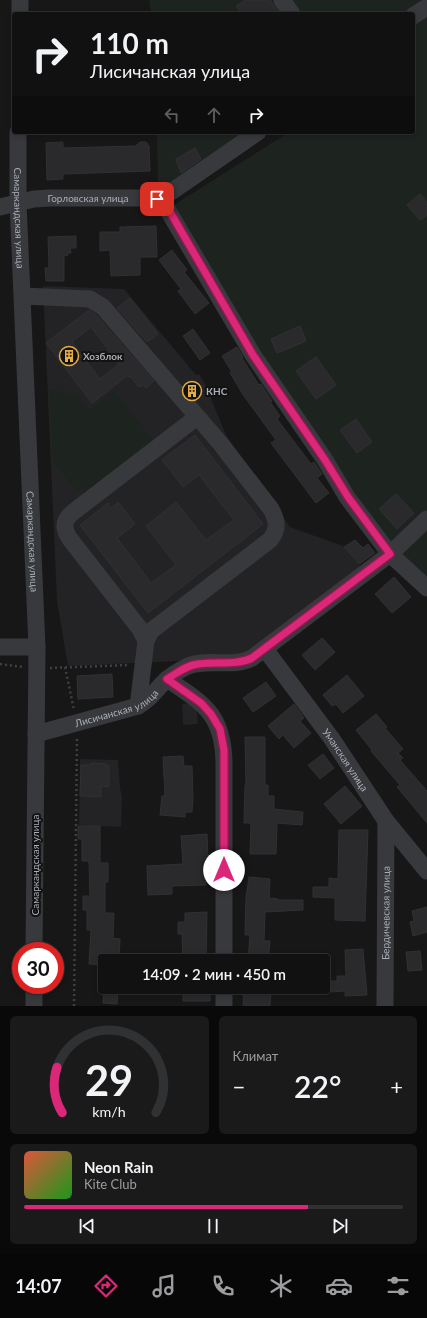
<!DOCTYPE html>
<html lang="ru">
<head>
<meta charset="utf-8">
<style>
	body { margin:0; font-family:Lato,sans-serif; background:#1a1a1b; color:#f1f3f6; height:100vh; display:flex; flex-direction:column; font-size:15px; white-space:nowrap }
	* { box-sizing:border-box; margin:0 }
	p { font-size:13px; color:#9c9d9f }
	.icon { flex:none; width:22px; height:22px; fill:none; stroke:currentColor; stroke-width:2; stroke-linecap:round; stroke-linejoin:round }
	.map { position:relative; height:1006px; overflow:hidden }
	.drawer { display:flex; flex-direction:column; gap:10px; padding:10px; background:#09090a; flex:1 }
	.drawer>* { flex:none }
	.hud { position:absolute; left:12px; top:12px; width:403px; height:122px; border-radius:4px; box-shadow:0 2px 6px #0003,0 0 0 1px #303132; background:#111112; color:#f1f3f6; overflow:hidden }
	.speed { position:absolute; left:12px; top:942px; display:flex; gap:8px; font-size:20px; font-weight:700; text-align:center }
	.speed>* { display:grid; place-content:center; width:52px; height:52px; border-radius:50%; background:#111112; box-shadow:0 2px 6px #0003,0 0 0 1px #303132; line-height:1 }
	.speed .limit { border:6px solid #d22; background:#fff; color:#111 }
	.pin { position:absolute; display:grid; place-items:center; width:34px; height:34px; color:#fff; margin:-17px; border-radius:8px; box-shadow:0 2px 6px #0006 }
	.me { position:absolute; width:44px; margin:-22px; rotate:0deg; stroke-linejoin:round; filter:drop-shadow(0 0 3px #0008) }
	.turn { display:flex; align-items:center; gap:14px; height:84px; padding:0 12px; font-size:18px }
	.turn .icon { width:52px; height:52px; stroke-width:2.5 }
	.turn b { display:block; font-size:28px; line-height:34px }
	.lanes { display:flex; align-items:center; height:38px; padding:0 12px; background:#0003; justify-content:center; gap:20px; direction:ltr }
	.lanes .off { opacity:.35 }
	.big { font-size:30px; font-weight:600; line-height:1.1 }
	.drawer .card { flex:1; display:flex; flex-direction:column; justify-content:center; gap:6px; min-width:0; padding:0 14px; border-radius:6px; background:#1a1a1b }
	.drawer .dial { align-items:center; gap:0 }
	.dial svg { height:104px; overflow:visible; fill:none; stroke:#303132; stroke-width:7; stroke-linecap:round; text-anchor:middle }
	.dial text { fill:#f1f3f6; stroke:none }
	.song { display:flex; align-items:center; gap:12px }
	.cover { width:48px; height:48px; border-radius:6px; background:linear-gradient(135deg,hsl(10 70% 55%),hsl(120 70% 35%)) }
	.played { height:4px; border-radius:2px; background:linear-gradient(90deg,#db2777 75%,#303132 75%) }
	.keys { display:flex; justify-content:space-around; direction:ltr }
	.heat { display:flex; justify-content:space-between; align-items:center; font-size:22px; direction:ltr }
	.drawer .tiles { flex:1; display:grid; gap:10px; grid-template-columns:1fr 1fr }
	.card:last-child { grid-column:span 2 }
	.trip { position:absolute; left:98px; top:954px; width:232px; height:40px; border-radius:4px; background:#111112; box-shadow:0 2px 6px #0003,0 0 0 1px #303132; font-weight:600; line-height:40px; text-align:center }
	.tabs { display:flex; height:64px; justify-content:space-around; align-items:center; background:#070707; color:#9c9d9f }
	.tabs .icon { width:28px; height:28px }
	.tabs .current { color:#db2777 }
	.tabs b { font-size:18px; color:#f1f3f6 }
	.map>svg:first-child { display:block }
</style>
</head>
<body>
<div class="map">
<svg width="427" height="1006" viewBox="0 0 427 1006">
	<rect width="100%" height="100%" fill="#171718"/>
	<path fill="#232325" d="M43,286l81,3 72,86 3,-1 5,8 22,53 64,92 53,19 17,20 -117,92 -175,8 -11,-65z
		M196,702l2,22 -15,1 -1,-21z
		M80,759l38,1 2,28 2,9 -1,30 -42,-2z"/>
	<path fill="#1d231e" d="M149,0h278l-14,14h-262z
		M427,13v578l-35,-44 -121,-174 -97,-168 109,-69 4,-4h126v-108z
		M157,132h92l-91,59z
		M49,389l29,7 11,14 25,-19 41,52 -68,53 -6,-8 -4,3 -24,-30z"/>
	<path fill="#2a2a2c" stroke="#313134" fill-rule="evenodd" d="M245,0h25l10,14h-38l-6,-8z
		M63,142v6l73,-2 4,-4h6l3,4 1,25 -87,3v5l-16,1 -1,-37z
		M195,148l6,11 -20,14 -5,-14z
		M420,194l7,8v13l-7,5 -13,-15z
		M156,226l1,31h-17v18l-29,1 -1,-26 -10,1v-19h20v-5z
		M76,236v12h-6l1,5h-3v2l-4,1v25h-18l-1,-13h4l-1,-31z
		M172,250l15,20 -3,2 25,31 -14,11 -17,-23 3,-2 -22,-29z
		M130,298l28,36 -11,8 -30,-34z
		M89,310l7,5 58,66 -8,7 -3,-3 -4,2 -9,-11 -2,1v-2l-36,28 -46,-60zM91,327l28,37 -19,15 -28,-37z
		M300,326l6,15 -29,12 -6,-14z
		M193,329l17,24 -10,7 -17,-24z
		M237,347l6,10 -1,1 17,27 2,-1 11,17 -2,1 10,14 -3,3 34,45 3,-2 8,12 -5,4 12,15 -13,10 -45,-60 5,-3 -32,-44 -14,-23 2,-1 -10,-16z
		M316,357l20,28 -20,14 -20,-28z
		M191,385l5,1 2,3 -1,6 -2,3 -8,-9z
		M356,419l16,23 -15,11 -17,-23z
		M195,435l68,89 -115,89 -68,-88 28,-22 3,5 7,-6 17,22 -18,14 34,45 25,-18 -30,-39 30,-24 30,38 28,-20 -35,-45 -16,12 -21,-27z
		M396,494l18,19 -17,16 -18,-20z
		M355,540l8,8 5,-4 7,9 -16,11 -15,-17z
		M394,577l17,20 -19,16 -17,-19z
		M322,638l13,14 -20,18 -13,-15z
		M112,674l1,23 -35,2 -1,-23z
		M347,675l17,21 -21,17 -7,-9 -4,2 -9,-11z
		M266,682l10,14 -23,16 -10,-14z
		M294,704l10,14 -4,3 11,12 -17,15 -11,-13 -4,4 -11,-13z
		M376,714l11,13 -2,1 18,21 -5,4 5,5 -3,2 27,31v32l-30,-36 3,-2 -29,-34 1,-1 -16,-20z
		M245,737h20v48h3v11h6v13l29,3 -1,13 -25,-2 -1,31h-26l1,-31h-7l1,-38h1z
		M323,754l11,14 -14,11 -12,-14z
		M183,756l1,10h8l1,33 -1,13h-7v5l-25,-2 2,-19h3l-2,-39z
		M91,763l15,1v1h3v22l-8,-1v11l-21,-1 1,-31h10z
		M345,786l17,20 -21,18 -17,-20z
		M78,826h22v37h8v19h-3v31h9l-1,25 7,1 -1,22h-14v4l-16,-1 2,-34h-4v-20h-4v-14h7l-1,-35h-7v-22h-4z
		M339,830h29l-3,91 -30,-1v-22l-22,-1v-10h16v-9l9,1z
		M207,834l1,24h-3l1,27 -34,1v8l-24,1 -1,-29 36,-2 -2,-28z
		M249,877l21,2 -1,19 9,1v1h25v10l-38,2 -1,29h6l-2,20h-20l2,-26h-5l1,-37z
		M427,907v25l-14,4 -3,-14 4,-1 -2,-10z
		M207,912l-1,49 -23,-1 -1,-26h-4v-12h7v-9z
		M363,949l4,46 -22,1v-5l-14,1 -1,-11h7v-5h9l-1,-26z
		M420,951l2,19 -14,1 -2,-19z
		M104,987h14l-1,17 -14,-1z
		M183,987h27v14h-27z
		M244,987h27l-1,19h-27z"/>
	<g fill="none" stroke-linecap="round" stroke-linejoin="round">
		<path stroke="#3e4044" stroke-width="2.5" stroke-dasharray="2 3" stroke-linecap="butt" d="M0,664l23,3
			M65,667l9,43
			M50,668l79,-3
			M74,1006l3,-269"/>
		<g stroke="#38393d" stroke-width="17">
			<path d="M282,0l10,14"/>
			<path d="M20,14v-14"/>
			<path d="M413,16l14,-9"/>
			<path id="s1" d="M18,132v71l19,444 -3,304"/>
			<path d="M153,198l18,-6 87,-60"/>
			<path id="s2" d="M0,207l34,-8 15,-1h104l10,4 90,153 72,105 22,37 43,57 37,34"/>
			<path d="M23,296l67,3 13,8 117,136 51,66c6,11 8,20 -1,31l-119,91 -5,10 -8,65"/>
			<path d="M146,641l-6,-12 -70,-90c-7,-10 -7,-18 2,-26l125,-96"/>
			<path d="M0,647h37"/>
			<path id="s3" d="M265,649l67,90 54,82 41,50"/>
			<path d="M167,679c37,25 56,35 57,83v199"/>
			<path id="s4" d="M36,734l102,-28c13,-7 15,-13 25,-23 6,-7 17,-13 25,-17 20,-8 45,2 64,-8l138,-104 37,-35"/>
			<path d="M34,1006v-21"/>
			<path d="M224,1006v-19"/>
			<path id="s5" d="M385,1006l1,-185"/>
		</g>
	</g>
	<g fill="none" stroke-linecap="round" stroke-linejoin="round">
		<g stroke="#8e194d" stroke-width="10">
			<path id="route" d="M157,199l9,6 87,150 72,105 23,37 42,57 -138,104c-16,8 -36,3 -54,6 -11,1 -21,9 -31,15l34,24 10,11 9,15 4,21v120"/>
		</g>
		<use href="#route" stroke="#db2777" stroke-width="7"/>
	</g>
	<defs>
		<g id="building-ring" transform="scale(1)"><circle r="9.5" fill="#121213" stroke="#e5ad42" stroke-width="1.5"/><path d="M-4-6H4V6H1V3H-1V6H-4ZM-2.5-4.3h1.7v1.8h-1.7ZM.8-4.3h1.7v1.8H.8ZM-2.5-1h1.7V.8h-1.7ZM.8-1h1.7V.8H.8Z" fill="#e5ad42"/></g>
	</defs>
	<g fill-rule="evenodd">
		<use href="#building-ring" x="69" y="356"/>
		<use href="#building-ring" x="192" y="391"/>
	</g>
	<g text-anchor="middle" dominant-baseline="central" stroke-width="4" stroke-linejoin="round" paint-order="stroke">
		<g font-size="10" fill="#aaaeb7" stroke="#121213">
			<text stroke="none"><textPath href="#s2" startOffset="89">Горловская улица</textPath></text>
			<text stroke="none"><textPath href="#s1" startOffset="86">Самаркандская улица</textPath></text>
			<text stroke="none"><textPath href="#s1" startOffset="410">Самаркандская улица</textPath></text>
			<text stroke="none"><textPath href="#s4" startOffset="85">Лисичанская улица</textPath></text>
			<text stroke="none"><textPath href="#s3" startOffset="137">Уманская улица</textPath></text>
			<text transform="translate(35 865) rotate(-90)">Самаркандская улица</text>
			<text stroke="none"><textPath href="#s5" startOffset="93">Бердичевская улица</textPath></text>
		</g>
		<g font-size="10" font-weight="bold" fill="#aaaeb7" stroke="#121213" text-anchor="start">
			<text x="83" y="356">Хозблок</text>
			<text x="206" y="391">КНС</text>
		</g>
	</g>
</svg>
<div class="speed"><div class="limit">30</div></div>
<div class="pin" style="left:157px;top:199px;background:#d93025"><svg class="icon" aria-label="arrive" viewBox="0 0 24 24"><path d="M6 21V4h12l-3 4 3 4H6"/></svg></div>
<svg class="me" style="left:224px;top:870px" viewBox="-20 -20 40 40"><circle r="19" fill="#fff"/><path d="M0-13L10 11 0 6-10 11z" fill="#db2777"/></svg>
<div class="trip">14:09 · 2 мин · 450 m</div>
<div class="hud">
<div class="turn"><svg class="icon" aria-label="right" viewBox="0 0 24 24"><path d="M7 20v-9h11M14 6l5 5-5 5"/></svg><div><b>110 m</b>Лисичанская улица</div></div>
<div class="lanes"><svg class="icon off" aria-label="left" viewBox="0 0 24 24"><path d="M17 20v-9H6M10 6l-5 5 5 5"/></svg><svg class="icon off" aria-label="ahead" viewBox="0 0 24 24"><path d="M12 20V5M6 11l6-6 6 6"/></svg><svg class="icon" aria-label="right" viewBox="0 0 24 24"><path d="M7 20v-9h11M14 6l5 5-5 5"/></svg></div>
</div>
</div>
<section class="drawer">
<div class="tiles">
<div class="card dial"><svg viewBox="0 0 100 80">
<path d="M14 69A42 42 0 1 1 86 69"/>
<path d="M14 69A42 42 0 0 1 10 34" stroke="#db2777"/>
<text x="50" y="56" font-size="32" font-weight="700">29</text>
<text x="50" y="72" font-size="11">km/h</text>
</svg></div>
<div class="card"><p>Климат</p>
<div class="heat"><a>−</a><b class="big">22°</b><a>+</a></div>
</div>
<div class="card">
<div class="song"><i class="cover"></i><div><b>Neon Rain</b><p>Kite Club</p></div></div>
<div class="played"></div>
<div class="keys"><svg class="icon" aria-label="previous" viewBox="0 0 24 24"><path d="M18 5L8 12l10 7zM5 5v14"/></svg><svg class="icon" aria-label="pause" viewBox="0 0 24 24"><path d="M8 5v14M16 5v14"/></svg><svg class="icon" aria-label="next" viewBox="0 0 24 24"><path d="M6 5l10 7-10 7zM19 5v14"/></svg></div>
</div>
</div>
</section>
<nav class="tabs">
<b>14:07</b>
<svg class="icon current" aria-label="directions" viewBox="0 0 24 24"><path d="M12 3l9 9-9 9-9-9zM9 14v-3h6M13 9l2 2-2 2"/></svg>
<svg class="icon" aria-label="music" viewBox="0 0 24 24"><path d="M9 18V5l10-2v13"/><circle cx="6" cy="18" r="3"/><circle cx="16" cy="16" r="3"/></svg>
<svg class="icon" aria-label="phone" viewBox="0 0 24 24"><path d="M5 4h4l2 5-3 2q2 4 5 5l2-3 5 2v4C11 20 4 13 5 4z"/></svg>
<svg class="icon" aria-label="climate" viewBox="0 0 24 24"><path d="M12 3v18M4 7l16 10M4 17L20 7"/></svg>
<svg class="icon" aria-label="car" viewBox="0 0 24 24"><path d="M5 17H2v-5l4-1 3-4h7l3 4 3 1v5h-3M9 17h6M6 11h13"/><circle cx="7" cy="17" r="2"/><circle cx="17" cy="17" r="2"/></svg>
<svg class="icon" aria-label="filters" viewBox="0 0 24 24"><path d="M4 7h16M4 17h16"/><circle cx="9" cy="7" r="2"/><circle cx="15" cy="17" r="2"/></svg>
</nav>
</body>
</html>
